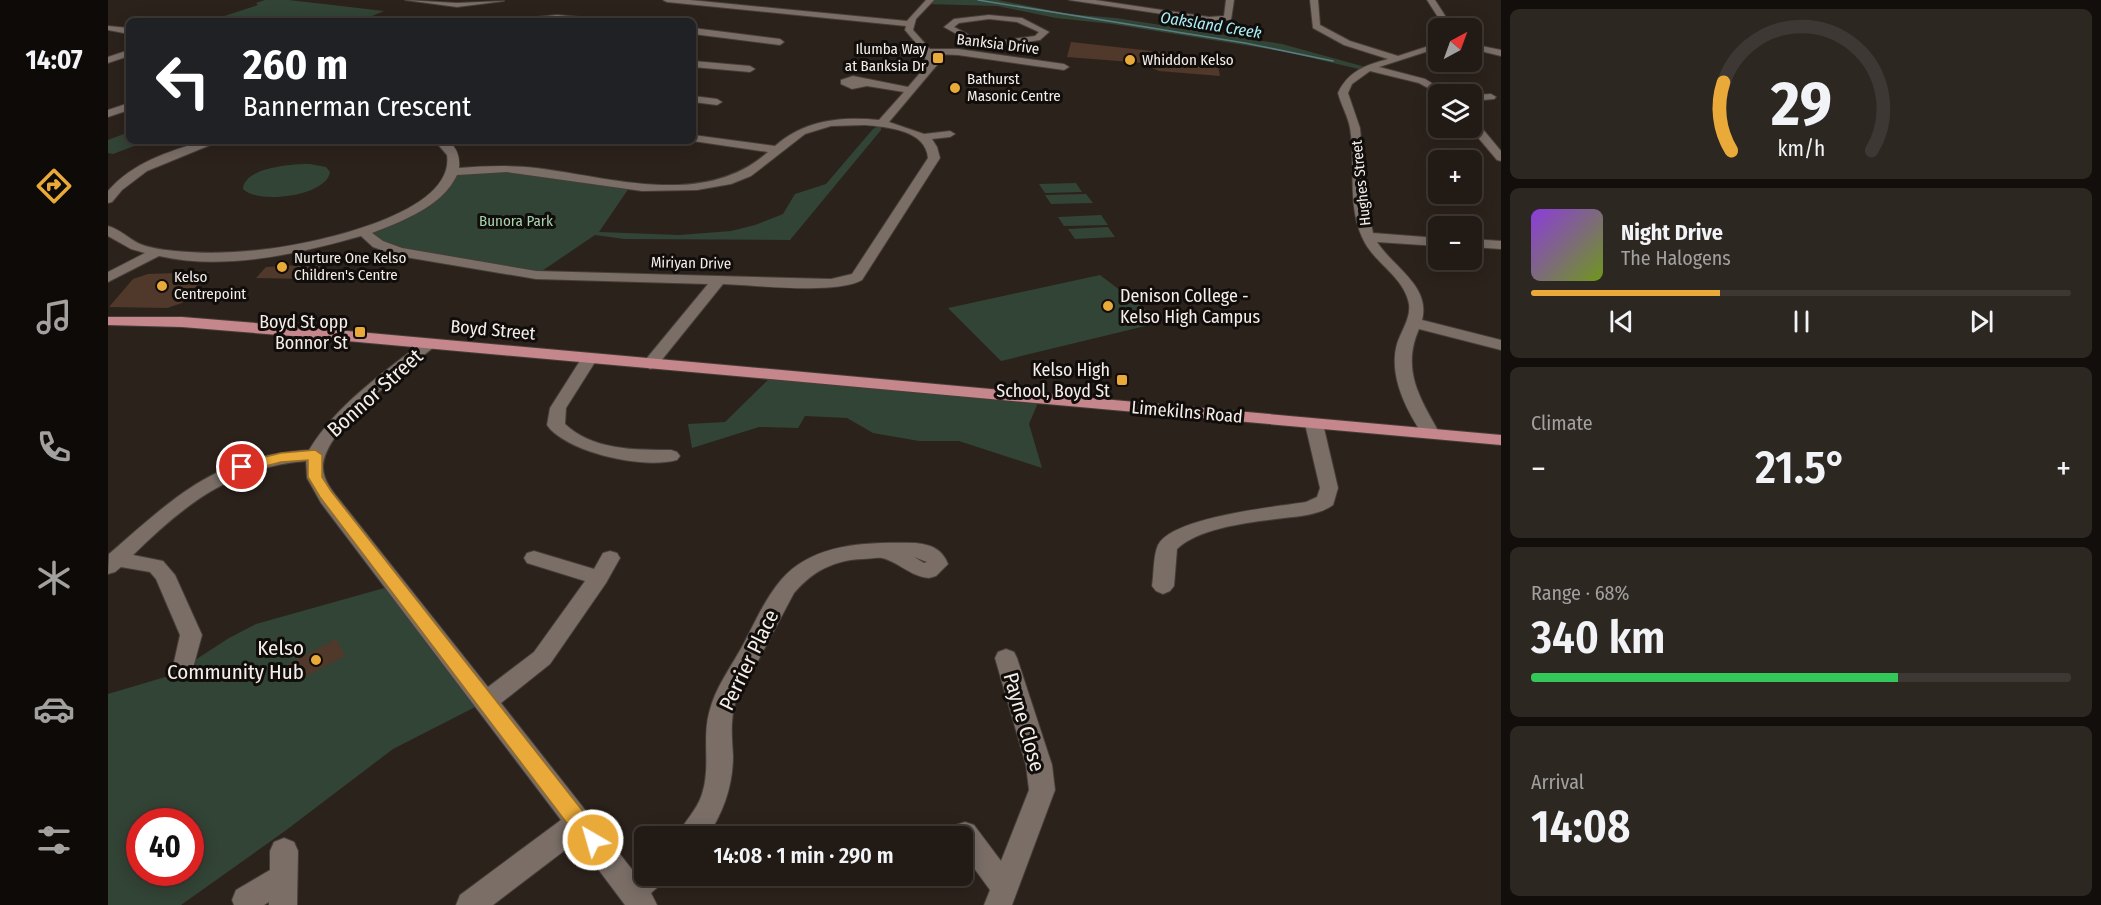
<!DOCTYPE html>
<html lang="en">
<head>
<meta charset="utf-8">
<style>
	body { margin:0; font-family:"Fira Sans Condensed",sans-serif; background:#2d2722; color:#f1f3f6; height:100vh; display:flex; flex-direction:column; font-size:22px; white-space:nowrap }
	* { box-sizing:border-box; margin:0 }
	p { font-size:20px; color:#a2a1a0 }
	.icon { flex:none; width:33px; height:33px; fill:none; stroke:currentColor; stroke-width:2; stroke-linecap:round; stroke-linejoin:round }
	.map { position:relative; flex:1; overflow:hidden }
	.panel { display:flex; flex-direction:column; gap:9px; padding:9px; background:#120e0c; width:600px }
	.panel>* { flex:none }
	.hud { position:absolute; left:18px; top:18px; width:570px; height:126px; border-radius:9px; box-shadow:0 3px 15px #0003,0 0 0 2px #3e3834; background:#202124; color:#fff; overflow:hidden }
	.needle { width:39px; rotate:41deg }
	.tools { position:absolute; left:1320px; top:18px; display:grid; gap:12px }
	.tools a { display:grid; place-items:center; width:54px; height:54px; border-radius:9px; background:#211a15; box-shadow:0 3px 15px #0003,0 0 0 2px #3e3834; font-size:30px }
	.speed { position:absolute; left:18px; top:808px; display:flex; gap:12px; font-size:30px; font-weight:700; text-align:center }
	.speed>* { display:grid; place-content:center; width:78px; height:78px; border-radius:50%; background:#211a15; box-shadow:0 3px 15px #0003,0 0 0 2px #3e3834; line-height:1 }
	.speed .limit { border:9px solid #d22; background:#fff; color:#111 }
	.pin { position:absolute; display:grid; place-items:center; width:51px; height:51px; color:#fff; margin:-26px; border:3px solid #fff; border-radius:50%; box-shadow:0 2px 6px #0007 }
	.me { position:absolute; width:66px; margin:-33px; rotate:322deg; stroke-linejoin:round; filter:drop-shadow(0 0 4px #0008) }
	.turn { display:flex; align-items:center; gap:21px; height:126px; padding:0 18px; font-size:27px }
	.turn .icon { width:78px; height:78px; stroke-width:2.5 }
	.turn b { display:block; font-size:42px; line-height:51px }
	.big { font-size:45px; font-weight:600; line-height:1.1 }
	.panel .widget { flex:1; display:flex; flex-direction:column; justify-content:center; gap:9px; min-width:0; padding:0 21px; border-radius:9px; background:#2d2722 }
	.panel .dial { align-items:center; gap:0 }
	.dial svg { height:156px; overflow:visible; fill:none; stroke:#3e3834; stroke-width:7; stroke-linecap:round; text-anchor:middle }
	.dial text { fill:#f1f3f6; stroke:none }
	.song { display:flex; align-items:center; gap:18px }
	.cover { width:72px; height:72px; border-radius:9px; background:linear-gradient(135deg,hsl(270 70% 55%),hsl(80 70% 35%)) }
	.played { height:6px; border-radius:3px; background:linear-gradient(90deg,#eaaa39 35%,#3e3834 35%) }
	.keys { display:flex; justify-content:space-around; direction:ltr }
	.heat { display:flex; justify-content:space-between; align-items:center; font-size:33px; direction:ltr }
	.charge { height:9px; border-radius:4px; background:linear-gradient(90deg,#34c759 68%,#3e3834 0) }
	.trip { position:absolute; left:526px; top:826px; width:339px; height:60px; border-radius:9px; background:#211a15; box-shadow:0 3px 15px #0003,0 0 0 2px #3e3834; font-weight:600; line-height:60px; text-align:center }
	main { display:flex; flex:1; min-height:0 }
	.tabs { display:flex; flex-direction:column; width:108px; justify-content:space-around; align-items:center; background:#0d0a08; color:#a2a1a0 }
	.tabs .icon { width:42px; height:42px }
	.tabs .selected { color:#eaaa39 }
	.tabs b { font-size:27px; color:#f1f3f6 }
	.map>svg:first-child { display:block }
</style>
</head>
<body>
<main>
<nav class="tabs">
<b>14:07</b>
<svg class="icon selected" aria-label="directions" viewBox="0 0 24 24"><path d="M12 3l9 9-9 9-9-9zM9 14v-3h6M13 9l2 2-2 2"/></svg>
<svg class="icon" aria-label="music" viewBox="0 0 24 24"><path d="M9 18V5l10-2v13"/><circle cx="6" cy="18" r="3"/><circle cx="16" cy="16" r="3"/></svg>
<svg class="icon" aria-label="phone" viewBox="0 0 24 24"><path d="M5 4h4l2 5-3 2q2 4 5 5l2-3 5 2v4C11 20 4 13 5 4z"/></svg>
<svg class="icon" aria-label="climate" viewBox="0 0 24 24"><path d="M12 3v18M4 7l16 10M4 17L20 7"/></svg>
<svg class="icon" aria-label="car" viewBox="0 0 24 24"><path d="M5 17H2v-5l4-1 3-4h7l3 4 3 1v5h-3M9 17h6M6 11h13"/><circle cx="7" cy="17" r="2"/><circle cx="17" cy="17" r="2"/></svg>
<svg class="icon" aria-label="filters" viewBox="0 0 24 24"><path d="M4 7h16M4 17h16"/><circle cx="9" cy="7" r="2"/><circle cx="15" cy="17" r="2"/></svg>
</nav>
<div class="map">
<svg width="1393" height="905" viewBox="0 0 1393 905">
	<rect width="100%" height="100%" fill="#2c221c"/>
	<path fill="#324435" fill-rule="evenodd" d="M157,0h24l95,11 -24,10h-151l49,-16 -2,-2z
		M822,0h68l70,14 48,4 166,26 87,24 -6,2 -81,-19 -170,-27 -56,-6 -59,-12 -71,-2z
		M773,124v6l-91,110 -166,-1 -29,-4 -59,40 -137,-23 -36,-20 60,-28 29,-32 53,-3 124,19 -30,44 80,3 52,-4 24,-6 28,-11 12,-20 31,-10 47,-55z
		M21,132v9h18l-34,13 -5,-1v-13z
		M202,164l16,3 4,5c-3,24 -72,33 -87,17 1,-22 50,-25 67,-25z
		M968,183l6,9 -37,1 -6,-9z
		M978,194l7,9 -42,1 -6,-9z
		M993,215l7,10 -44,1 -6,-9z
		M1000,227l7,10 -40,2 -7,-10z
		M992,275l62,47 -161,39 -53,-53z
		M663,377l269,21 -11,26 13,44 -83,-27h-40l-46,-8 -26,-15 -42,-2 -7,12 -39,-1 -67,21 -4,-24 37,-2z
		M287,585l90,117 -92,47 -108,82 -104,74h-73v-211l64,-19 57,-37 27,-14zM32,822h50v51h-50z"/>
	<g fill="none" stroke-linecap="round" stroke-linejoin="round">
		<path stroke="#587c80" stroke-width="1.5" d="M870,0l267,43 88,18"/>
	</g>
	<path fill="#50392a" d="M963,42l108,12v6l39,5 2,11 -61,-5 -7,-3 1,-3 -9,-2 -77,-6z
		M206,258h14l-16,21 -56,-1 10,-11 35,-2 5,-5z
		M101,272l-27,31 -15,5 -58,-1 24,-28 15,-5z
		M228,639l9,17 -50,26 -9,-17z"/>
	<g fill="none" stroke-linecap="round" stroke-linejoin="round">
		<g stroke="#463e39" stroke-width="2">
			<path id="minor" d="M297,0l52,3 47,-2 -47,6z
				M555,0h27l217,21 19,-21h8l-18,19 -3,11 17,19h28l106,15 5,3 -5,3 -106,-15 -25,-1 4,11 -48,57 35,12 26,-3 5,3 -5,3 -18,2 5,8 3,11 -78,122c-26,15 -107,5 -139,4l-67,83 -6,2 -8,-5 66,-80 -172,-5 -137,-23 -26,-9 -12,-11c-64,18 -136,35 -202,20l-51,26v-10l37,-19 -14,-4 -23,-13v-10c12,3 21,13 32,18 10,4 25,6 35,7 31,3 62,2 92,-2 43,-5 189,-34 180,-94l-12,-14h13c9,7 12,15 11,27 26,-2 51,-3 77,0 75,9 168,41 232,-16l-75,-11v-6l82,11c29,-26 66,-30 104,-26l25,-28 -37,-6 -15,3 -11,-5v-4l12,-4 55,11 19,-22 -3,-11h-44l-4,-3 4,-3 41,1 -16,-19 1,-4 -239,-24zM757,125c22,2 61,5 63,33l-76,116 -21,5 -295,-8 -134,-23 -19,-7 -11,-8c30,-12 70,-26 85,-58l50,-3 135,19 55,-1 34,-6 20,-8 54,-42 26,-8z
				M961,0h26l114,17 15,-1 2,-16h8l-3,20 -22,1z
				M1202,0h8l2,25 30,16 48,15 40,-13v5l-59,19 46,12 25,15h-11l-20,-11 -49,-12 -18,13 -4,9 12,35 6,71 7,34 65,5v8l-61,-4c16,25 54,44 45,78l79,20v10l-82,-21c-18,41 1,69 21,105l-3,4h-12c-18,-26 -37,-62 -28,-94 4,-13 14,-26 12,-40 -5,-28 -37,-42 -47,-67 -15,-33 -6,-74 -12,-109 -2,-12 -9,-23 -12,-35 10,-22 28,-28 50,-34l-44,-14 -31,-17z
				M1319,0h8l18,28h-8z
				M449,15l44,4 4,2h-93l4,-2z
				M881,15l33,3 27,14 -9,8 -57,9 -39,-22 10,-8zM881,19l28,3 22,10 -4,4 -51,7 -30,-16 5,-4z
				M0,26l21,2v6l-21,-4z
				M585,28l87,11 4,3 -4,3 -87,-11z
				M1364,44l29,6v6l-29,-7z
				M21,50v6l-21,7v-6z
				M585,61l57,5 5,3 -5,3 -57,-5z
				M1383,94l5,3 -2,2 -22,2v-6z
				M585,96l24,3 5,3 -5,3 -24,-3z
				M21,103v7l-21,7v-7z
				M1364,120l4,1 25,30v10l-4,-1 -27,-32z
				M96,141h16l-73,30 -25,19 -10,12 -4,1v-12c24,-28 61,-40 96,-50z
				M1364,239l29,2v8l-29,-2z
				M321,339l5,2 3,3 -3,3c-29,24 -110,81 -111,120 0,14 11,26 19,36l146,184 46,-35 51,-71 -58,-18 -3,-5 3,-5 7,-2 60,18 9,-16 7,-2 7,2 3,5 -14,25 -56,81 -49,39 133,169 11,-7v11h19l-4,9 -9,8 6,12h-32l-48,-64 -84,64h-37l4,-10 101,-75 -240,-317 -14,-25 -1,-17c-74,6 -121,43 -173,94l30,6 12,14 27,60 -9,33 -8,3 -8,-3 -3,-6 6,-27 -24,-56 -6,-7 -29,-5 -6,5 -7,2 1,-20c68,-59 106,-98 200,-104 28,-46 73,-76 115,-109z
				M481,354l8,5 -31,49 -1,16c27,26 70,26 106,26l6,2 3,4 -3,4c-34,9 -102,-6 -127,-31l-3,-4 3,-17 33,-52z
				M1206,419l6,1 3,4 15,64 -5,17c-14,10 -32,11 -49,13 -31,4 -84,9 -107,31l-3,37 -4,5 -7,3 -7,-3 -4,-5c2,-12 1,-30 6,-41 14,-28 117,-38 148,-43l11,-5 3,-9 -15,-64 3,-4z
				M808,543c16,2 26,6 32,21l-12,12 -7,2c-20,-2 -30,-16 -47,-20 -5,-1 -13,1 -19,1 -29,1 -50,12 -69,34l-59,111c-5,18 -3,34 -2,52 0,30 -10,57 -26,81h-30c6,-15 20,-26 25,-43 9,-27 0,-55 7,-81 6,-26 23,-47 35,-70 11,-21 21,-44 37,-63 32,-38 89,-38 135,-37zM806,557l13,5 -3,1z
				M898,649l8,3 3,6 35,107 3,25 -43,115h-28l6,-15 -27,-37v-16h-10l-1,-3 4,-9 9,-3 9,3 27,36 28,-71 -3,-25 -31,-107 3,-6z
				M176,838l10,4 4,9 -1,54h-28v-3l-5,3h-30l-2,-5 4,-10 34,-20v-19l4,-9z"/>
		</g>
		<g stroke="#463e39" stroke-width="2">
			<path id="major" d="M0,317h74l110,9 1209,109v10l-1209,-109 -110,-9 -74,-2z"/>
		</g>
		<use href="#minor" fill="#7a6e67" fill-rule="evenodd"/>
		<use href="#major" fill="#c5868c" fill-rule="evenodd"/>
	</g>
	<path fill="#eaaa39" stroke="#986e25" stroke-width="1.5" d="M207,450l7,5v22l9,14 269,342 3,7 -3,7 -7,3 -8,-3 -265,-350 -12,-20v-17l-27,2 -39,10 -7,-5 2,-3 44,-11z"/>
	<g fill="#eaaa39" stroke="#110d0a" stroke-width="2">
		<rect x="824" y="52" width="12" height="12" rx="3"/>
		<circle cx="1022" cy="60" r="6"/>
		<circle cx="847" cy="88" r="6"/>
		<circle cx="174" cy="267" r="6"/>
		<circle cx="54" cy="286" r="6"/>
		<circle cx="1000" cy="306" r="6"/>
		<rect x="246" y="326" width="12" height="12" rx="3"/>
		<rect x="1008" y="374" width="12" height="12" rx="3"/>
		<circle cx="208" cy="660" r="6"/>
	</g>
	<g text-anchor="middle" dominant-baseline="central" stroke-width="6" stroke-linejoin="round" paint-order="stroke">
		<g font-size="15" fill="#f5eeea" stroke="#110d0a">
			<text transform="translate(890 44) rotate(7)">Banksia Drive</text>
			<text transform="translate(1253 183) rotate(-96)">Hughes Street</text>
			<text transform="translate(583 263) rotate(1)">Miriyan Drive</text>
		</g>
		<g font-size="15" fill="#f5eeea" stroke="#110d0a" text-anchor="start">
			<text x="818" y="49" text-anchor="end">Ilumba Way<tspan x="818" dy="17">at Banksia Dr</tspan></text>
			<text x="1034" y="60">Whiddon Kelso</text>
			<text x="859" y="79">Bathurst<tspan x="859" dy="17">Masonic Centre</tspan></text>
			<text x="186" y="258">Nurture One Kelso<tspan x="186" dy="17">Children's Centre</tspan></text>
			<text x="66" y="277">Kelso<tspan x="66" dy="17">Centrepoint</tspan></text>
		</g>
		<g font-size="15" fill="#a7d4af" stroke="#110d0a">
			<text x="408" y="221">Bunora Park</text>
		</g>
		<g font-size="16" font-style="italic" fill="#a9eff8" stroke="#110d0a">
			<text transform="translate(1103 25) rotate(9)">Oaksland Creek</text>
		</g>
		<g font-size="18" fill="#f5eeea" stroke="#110d0a" text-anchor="end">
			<text x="1012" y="296" text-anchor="start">Denison College -<tspan x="1012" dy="21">Kelso High Campus</tspan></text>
			<text x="240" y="322">Boyd St opp<tspan x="240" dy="21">Bonnor St</tspan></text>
			<text x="1002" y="370">Kelso High<tspan x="1002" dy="21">School, Boyd St</tspan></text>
		</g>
		<g font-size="18" fill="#f5eeea" stroke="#110d0a">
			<text transform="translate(385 330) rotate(5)">Boyd Street</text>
			<text transform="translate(1079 412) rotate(5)">Limekilns Road</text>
		</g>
		<g font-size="21" fill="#f5eeea" stroke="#110d0a">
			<text transform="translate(267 393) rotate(-42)">Bonnor Street</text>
			<text transform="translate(641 660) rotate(-64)">Perrier Place</text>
			<text transform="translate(916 722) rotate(74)">Payne Close</text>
		</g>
		<g font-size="21" fill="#f5eeea" stroke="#110d0a" text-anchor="end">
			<text x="196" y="648">Kelso<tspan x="196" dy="24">Community Hub</tspan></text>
		</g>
	</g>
</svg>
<div class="tools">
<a><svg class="needle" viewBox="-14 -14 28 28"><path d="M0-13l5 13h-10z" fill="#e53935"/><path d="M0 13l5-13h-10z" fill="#a2a1a0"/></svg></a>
<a><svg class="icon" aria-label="layers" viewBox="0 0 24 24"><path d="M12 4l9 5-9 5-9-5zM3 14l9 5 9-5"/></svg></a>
<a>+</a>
<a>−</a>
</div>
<div class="speed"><div class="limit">40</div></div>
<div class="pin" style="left:134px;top:467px;background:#d93025"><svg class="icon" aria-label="arrive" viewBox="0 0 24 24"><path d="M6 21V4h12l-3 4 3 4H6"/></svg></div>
<svg class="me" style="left:485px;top:840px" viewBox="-20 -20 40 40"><circle r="17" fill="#eaaa39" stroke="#fff" stroke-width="3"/><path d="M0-11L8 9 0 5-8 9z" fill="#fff"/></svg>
<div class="trip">14:08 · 1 min · 290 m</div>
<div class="hud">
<div class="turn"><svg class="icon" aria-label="left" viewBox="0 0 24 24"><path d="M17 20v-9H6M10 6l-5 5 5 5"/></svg><div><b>260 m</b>Bannerman Crescent</div></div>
</div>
</div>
<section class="panel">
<div class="widget dial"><svg viewBox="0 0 100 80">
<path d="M14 69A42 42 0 1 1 86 69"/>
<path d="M14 69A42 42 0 0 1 10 34" stroke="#eaaa39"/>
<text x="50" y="56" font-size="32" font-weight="700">29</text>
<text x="50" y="72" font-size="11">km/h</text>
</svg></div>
<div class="widget">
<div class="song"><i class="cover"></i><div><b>Night Drive</b><p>The Halogens</p></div></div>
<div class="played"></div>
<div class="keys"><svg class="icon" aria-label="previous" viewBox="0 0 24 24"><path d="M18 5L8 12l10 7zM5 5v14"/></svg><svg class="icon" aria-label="pause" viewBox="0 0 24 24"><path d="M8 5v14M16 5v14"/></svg><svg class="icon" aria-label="next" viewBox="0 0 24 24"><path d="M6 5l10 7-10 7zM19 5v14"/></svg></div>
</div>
<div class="widget"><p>Climate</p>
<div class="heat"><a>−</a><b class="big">21.5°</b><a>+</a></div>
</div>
<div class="widget"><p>Range · 68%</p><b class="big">340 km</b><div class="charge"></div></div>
<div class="widget"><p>Arrival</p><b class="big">14:08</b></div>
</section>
</main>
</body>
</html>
